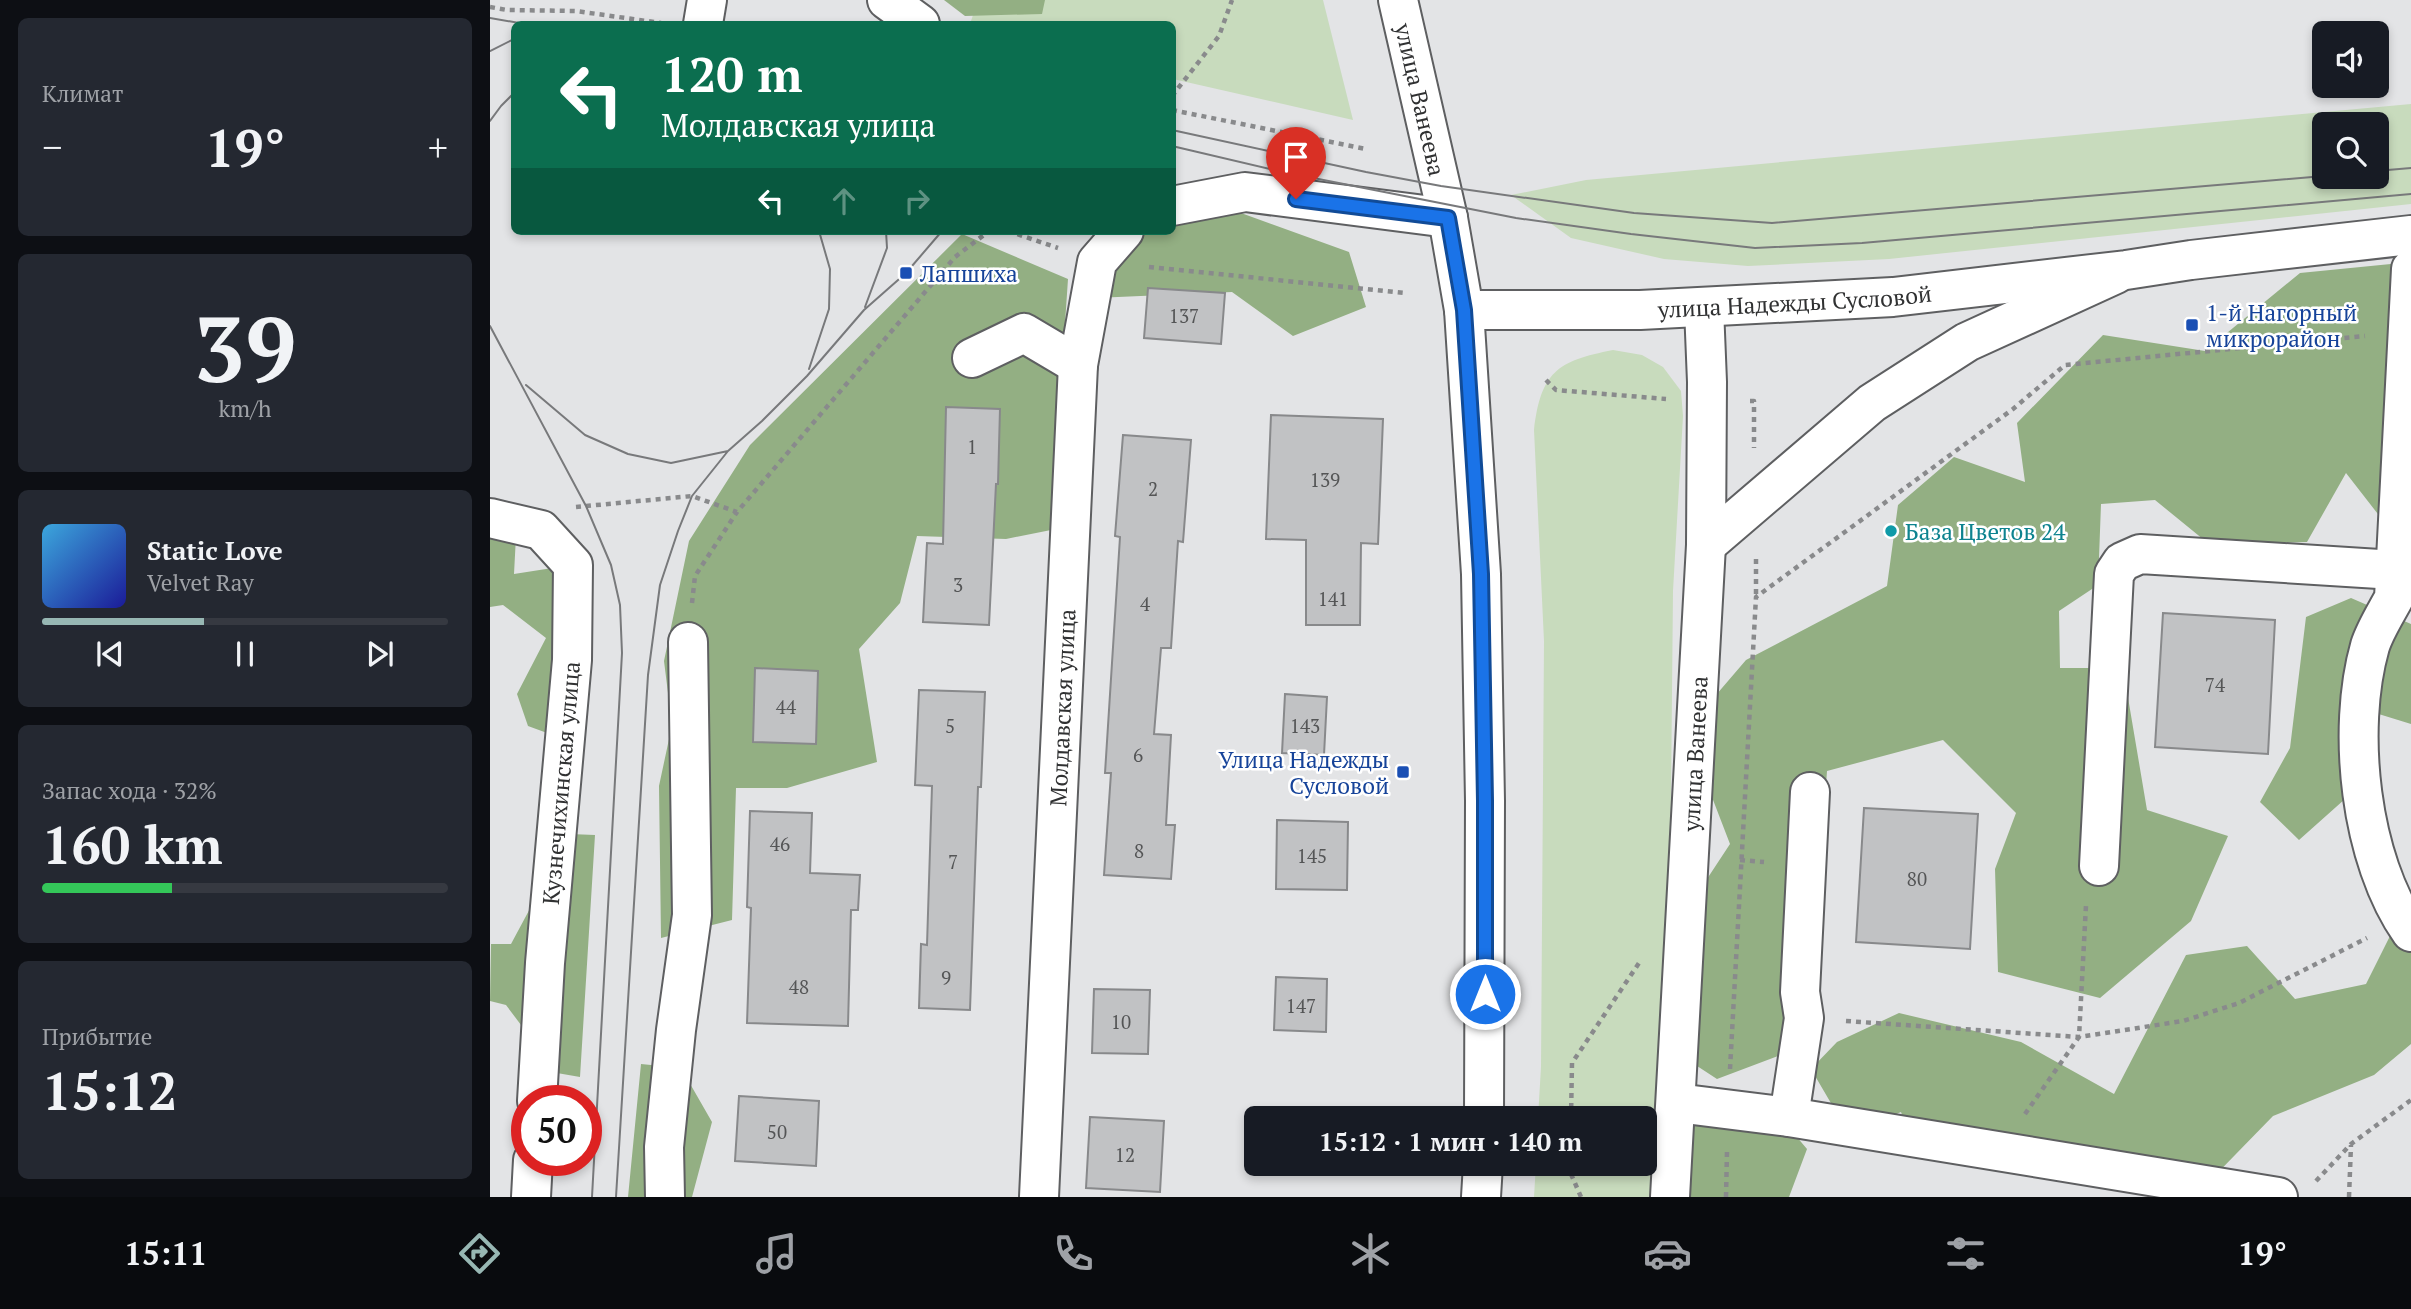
<!DOCTYPE html>
<html lang="ru">
<head>
<meta charset="utf-8">
<style>
	body { margin:0; font-family:"PT Serif",serif; background:#242831; color:#f1f3f6; height:100vh; display:flex; flex-direction:column; font-size:26px; white-space:nowrap }
	* { box-sizing:border-box; margin:0 }
	p { font-size:23px; color:#9ea1a6 }
	.icon { flex:none; width:38px; height:38px; fill:none; stroke:currentColor; stroke-width:2; stroke-linecap:round; stroke-linejoin:round }
	.map { position:relative; flex:1; overflow:hidden }
	.panel { display:flex; flex-direction:column; gap:18px; padding:18px; background:#0d0f14; width:490px }
	.panel>* { flex:none }
	.guide { position:absolute; left:21px; top:21px; width:665px; height:214px; border-radius:10px; box-shadow:0 4px 10px #0003; background:#0b6e4f; color:#fff; overflow:hidden }
	.controls { position:absolute; left:1822px; top:21px; display:grid; gap:14px }
	.controls a { display:grid; place-items:center; width:77px; height:77px; border-radius:10px; background:#171b24; box-shadow:0 4px 10px #0003; font-size:35px }
	.speed { position:absolute; left:21px; top:1085px; display:flex; gap:14px; font-size:35px; font-weight:700; text-align:center }
	.speed>* { display:grid; place-content:center; width:91px; height:91px; border-radius:50%; background:#171b24; box-shadow:0 4px 10px #0003; line-height:1 }
	.speed .limit { border:10px solid #d22; background:#fff; color:#111 }
	.pin { position:absolute; display:grid; place-items:center; width:60px; height:60px; color:#fff; margin:-72px -30px; border-radius:50% 50% 50% 0; rotate:-45deg; box-shadow:0 0 7px #0007 }
	.pin .icon { rotate:45deg }
	.me { position:absolute; width:77px; margin:-38px; rotate:0deg; stroke-linejoin:round; filter:drop-shadow(0 0 5px #0008) }
	.turn { display:flex; align-items:center; gap:24px; height:147px; padding:0 35px; font-size:32px }
	.turn .icon { width:91px; height:91px; stroke-width:2.5 }
	.turn b { display:block; font-size:49px; line-height:60px }
	.lanes { display:flex; align-items:center; height:66px; padding:0 35px; background:#0003; justify-content:center; gap:35px; direction:ltr }
	.lanes .off { opacity:.35 }
	.big { font-size:52px; font-weight:600; line-height:1.1 }
	.panel .card { flex:1; display:flex; flex-direction:column; justify-content:center; gap:10px; min-width:0; padding:0 24px; border-radius:10px; background:#242831 }
	.panel .dial { align-items:center; gap:0 }
	.dial b { font-size:91px; line-height:1 }
	.song { display:flex; align-items:center; gap:21px }
	.cover { width:84px; height:84px; border-radius:10px; background:linear-gradient(135deg,hsl(200 70% 55%),hsl(240 70% 35%)) }
	.played { height:7px; border-radius:4px; background:linear-gradient(90deg,#97b7b3 40%,#363941 40%) }
	.keys { display:flex; justify-content:space-around; direction:ltr }
	.heat { display:flex; justify-content:space-between; align-items:center; font-size:38px; direction:ltr }
	.charge { height:10px; border-radius:5px; background:linear-gradient(90deg,#34c759 32%,#363941 0) }
	.trip { position:absolute; left:754px; top:1106px; width:413px; height:70px; border-radius:10px; background:#171b24; box-shadow:0 4px 10px #0003; font-weight:600; line-height:70px; text-align:center }
	.menu { display:flex; height:112px; justify-content:space-around; align-items:center; background:#090b0e; color:#9ea1a6 }
	.menu .icon { width:49px; height:49px }
	.menu .active { color:#97b7b3 }
	.menu b { font-size:32px; color:#f1f3f6 }
	main { display:flex; flex:1; min-height:0 }
	.map>svg:first-child { display:block }
</style>
</head>
<body>
<main>
<section class="panel">
<div class="card"><p>Климат</p>
<div class="heat"><a>−</a><b class="big">19°</b><a>+</a></div>
</div>
<div class="card dial"><b>39</b><p>km/h</p></div>
<div class="card">
<div class="song"><i class="cover"></i><div><b>Static Love</b><p>Velvet Ray</p></div></div>
<div class="played"></div>
<div class="keys"><svg class="icon" aria-label="previous" viewBox="0 0 24 24"><path d="M18 5L8 12l10 7zM5 5v14"/></svg><svg class="icon" aria-label="pause" viewBox="0 0 24 24"><path d="M8 5v14M16 5v14"/></svg><svg class="icon" aria-label="next" viewBox="0 0 24 24"><path d="M6 5l10 7-10 7zM19 5v14"/></svg></div>
</div>
<div class="card"><p>Запас хода · 32%</p><b class="big">160 km</b><div class="charge"></div></div>
<div class="card"><p>Прибытие</p><b class="big">15:12</b></div>
</section>
<div class="map">
<svg width="1921" height="1197" viewBox="0 0 1921 1197">
	<rect width="100%" height="100%" fill="#e3e4e6"/>
	<path fill="#c8dbbd" fill-rule="evenodd" d="M488,0h345l30,120 -180,-41 -1,-55h-202z
		M1921,104v100l-522,55 -141,7 -84,-7 -93,-21 -60,-43 75,-15zM1834,124h52v53h-52z
		M1123,350l29,5 21,12 18,24 2,25 -10,175 -3,305 -16,301h-120l2,-33h109v-46h-107l3,-51 3,-426 -10,-211c7,-58 23,-69 79,-80z"/>
	<path fill="#93af83" d="M454,0h101l-3,14 -77,2z
		M740,209l119,43 17,55 -73,29 -61,-44 -137,6 47,-67h30l1,-8z
		M472,234l106,45 -17,251 -45,9 -89,-3 -17,67 -41,46 18,113 -90,26h-51l-4,132 -71,18 -2,-152 13,-61 -8,-64 25,-120 61,-96z
		M1921,262l-23,265 -42,-54 -39,69 -98,2 -54,-44 -54,4 -3,81 -39,26 1,57h63l24,142 81,26 -37,85 -91,77 -102,-26 -3,-103 21,-56 -73,-73 -116,31 -10,147 -36,44 26,83 -90,34 -46,-30 7,-126 52,-79 -20,-52v-90l36,-42 141,-74 11,-81 56,-48 71,25 -8,-59 86,-88 102,16 95,-78z
		M27,517l-3,57 64,-10 -20,173 -30,-11 -11,-32 29,-56 -43,-33 -13,2v-86z
		M1861,598l60,26v100l-68,-21 2,96 -46,41 -39,-38 30,-54 16,-131z
		M80,834l25,1 -15,242 -23,-4 -51,-68 -16,-4 1,-57h20z
		M1921,894v150l-37,31 -101,41 -76,78 -283,-46 -13,-36 -52,22 -38,-65 26,-27 62,-29 122,29 93,52 72,-139 61,-9 48,53 71,-15z
		M151,1064l40,4 31,54 -20,75h-64z
		M1278,1103l39,46 -18,48h-118l8,-78z"/>
	<path fill="#c1c2c4" stroke="#88898b" stroke-width="2" d="M658,288l77,5 -4,51 -77,-6z
		M456,407l54,2 -2,75h-2l-7,141 -66,-3 4,-79 16,1z
		M781,415l112,4 -5,125 -17,-1 -1,82h-54v-85l-40,-1z
		M633,435l68,5 -8,102 -5,-1 -7,107h-10l-7,86 17,1 -5,90h9l-4,54 -67,-4 7,-102h-6l15,-236 -5,-1z
		M1673,613l112,7 -7,134 -113,-7z
		M265,668l63,3 -2,73 -63,-2z
		M429,690l66,2 -4,95h-3l-8,223 -51,-2 2,-64 6,1 5,-159 -17,-1z
		M795,694l42,3 -3,58 -42,-2z
		M1374,808l114,6 -8,135 -114,-7z
		M260,811l62,2 -2,60 50,2 -2,35h-7l-3,116 -101,-3 4,-115 -4,-1z
		M787,820l71,2 -1,68 -71,-1z
		M786,977l51,2 -1,53 -52,-2z
		M604,989l56,1 -2,64 -56,-1z
		M249,1096l80,5 -3,65 -81,-5z
		M600,1117l74,4 -4,71 -74,-4z"/>
	<g fill="none" stroke-linecap="round" stroke-linejoin="round">
		<g stroke="#5e5f61" stroke-width="42">
			<g id="minor">
				<path d="M397,0l33,24"/>
				<path d="M213,24l4,-24"/>
				<path d="M682,206l73,-14 203,26"/>
				<path d="M1921,269l-17,329c-8,15 -19,32 -24,48 -24,84 -10,214 41,286"/>
				<path d="M482,358l52,-25 54,32"/>
				<path d="M0,518l51,12 32,35 -1,95 -27,303 -8,138"/>
				<path d="M1216,545l166,-142 95,-61 149,-68"/>
				<path d="M1609,866l15,-292 8,-12 18,-8 255,16"/>
				<path d="M1187,1103l112,14 489,80"/>
				<path d="M1299,1117l15,-99 -4,-26 10,-200"/>
				<path d="M41,1197l2,-37"/>
				<path d="M175,1197l-1,-50 12,-117 16,-115 -4,-273"/>
				<path id="s1" d="M549,1197l39,-832 19,-103 27,-31"/>
				<path id="s2" d="M1180,1197l36,-652 1,-163 -3,-74"/>
			</g>
		</g>
		<g stroke="#5e5f61" stroke-width="42">
			<g id="major">
				<path id="s3" d="M908,0l50,218 16,92 17,264 4,227 -1,317"/>
				<path id="s4" d="M974,310h176l253,-13 233,-27 65,-10 220,-25"/>
				<path d="M991,1197l2,-33"/>
			</g>
		</g>
		<path stroke="#898a8c" stroke-width="4.5" stroke-dasharray="5 5" stroke-linecap="butt" d="M0,7l17,3 69,1 85,12
			M682,96l47,-60 13,-36
			M682,110l194,39
			M518,231l50,17
			M659,267l256,26
			M1056,380l10,10 110,9
			M1260,401h4v47
			M86,507l116,-11 45,16 218,-255 34,-26
			M1266,559v38
			M202,603l3,-27 42,-64
			M1250,860l24,2
			M1356,1021l233,16 104,-16 56,-18 128,-65
			M1240,1069l26,-472 257,-188 52,-44 300,-29
			M1535,1114l54,-77 7,-132
			M1081,1118l1,-55 67,-100
			M1081,1164v10l10,23
			M1826,1181l35,-37 60,-44
			M1236,1197l1,-46
			M1859,1197l2,-52"/>
		<use href="#minor" stroke="#fff" stroke-width="38"/>
		<use href="#major" stroke="#fff" stroke-width="38"/>
		<path stroke="#78797b" stroke-width="2" d="M0,18l35,6
			M0,51l24,-12
			M0,121l11,-15 13,-13
			M682,130l194,42 75,14 193,27 138,10 552,-47
			M682,146l111,26 233,46 115,16 124,14 107,-5 549,-49
			M1886,171l35,-3
			M375,307l22,-59 -1,-17
			M0,326l96,180 25,59 9,40 2,48 -30,544
			M319,369l20,-60 1,-40 -11,-38
			M36,385l59,50 43,19 43,9 57,-12
			M126,1197l32,-522 12,-90 18,-54 14,-35 36,-45 34,-30 45,-45 57,-66 42,-37 36,-42"/>
	</g>
	<g fill="none" stroke-linecap="round" stroke-linejoin="round">
		<g stroke="#114b97" stroke-width="18">
			<path id="route" d="M806,199l152,19 16,92 17,264 4,227v193"/>
		</g>
		<use href="#route" stroke="#1a73e8" stroke-width="12"/>
	</g>
	<g fill="#1a4fb4" stroke="#fff" stroke-width="2.5">
		<rect x="409" y="266" width="14" height="14" rx="3.5"/>
		<rect x="1695" y="318" width="14" height="14" rx="3.5"/>
		<rect x="906" y="765" width="14" height="14" rx="3.5"/>
	</g>
	<circle fill="#0f9aa8" stroke="#fff" stroke-width="2.5" cx="1401" cy="531" r="7"/>
	<g text-anchor="middle" dominant-baseline="central" stroke-width="5" stroke-linejoin="round" paint-order="stroke">
		<g font-size="19" fill="#545556">
			<text x="694" y="315">137</text>
			<text x="482" y="446">1</text>
			<text x="835" y="479">139</text>
			<text x="663" y="488">2</text>
			<text x="468" y="584">3</text>
			<text x="843" y="598">141</text>
			<text x="655" y="603">4</text>
			<text x="1725" y="684">74</text>
			<text x="296" y="706">44</text>
			<text x="460" y="725">5</text>
			<text x="815" y="725">143</text>
			<text x="648" y="754">6</text>
			<text x="290" y="843">46</text>
			<text x="649" y="850">8</text>
			<text x="822" y="855">145</text>
			<text x="463" y="861">7</text>
			<text x="1427" y="878">80</text>
			<text x="456" y="977">9</text>
			<text x="309" y="986">48</text>
			<text x="811" y="1005">147</text>
			<text x="631" y="1021">10</text>
			<text x="287" y="1131">50</text>
			<text x="635" y="1154">12</text>
		</g>
		<g font-size="23" fill="#303132" stroke="#fff">
			<text stroke="none"><textPath href="#s3" startOffset="102">улица Ванеева</textPath></text>
			<text stroke="none"><textPath href="#s4" startOffset="331">улица Надежды Сусловой</textPath></text>
			<text stroke="none"><textPath href="#s1" startOffset="490">Молдавская улица</textPath></text>
			<text stroke="none"><textPath href="#s2" startOffset="444">улица Ванеева</textPath></text>
			<text transform="translate(71 783) rotate(-85)">Кузнечихинская улица</text>
		</g>
		<g font-size="23" fill="#164399" stroke="#fff" text-anchor="start">
			<text x="430" y="273">Лапшиха</text>
			<text x="1716" y="312">1-й Нагорный<tspan x="1716" dy="26">микрорайон</tspan></text>
			<text x="899" y="759" text-anchor="end">Улица Надежды<tspan x="899" dy="26">Сусловой</tspan></text>
		</g>
		<g font-size="23" fill="#0d838f" stroke="#fff" text-anchor="start">
			<text x="1415" y="531">База Цветов 24</text>
		</g>
	</g>
</svg>
<div class="controls">
<a><svg class="icon" aria-label="sound" viewBox="0 0 24 24"><path d="M4 9h4l5-4v14l-5-4H4zM17 9q2 3 0 6"/></svg></a>
<a><svg class="icon" aria-label="search" viewBox="0 0 24 24"><circle cx="10" cy="10" r="6"/><path d="M15 15l6 6"/></svg></a>
</div>
<div class="speed"><div class="limit">50</div></div>
<div class="pin" style="left:806px;top:199px;background:#d93025"><svg class="icon" aria-label="arrive" viewBox="0 0 24 24"><path d="M6 21V4h12l-3 4 3 4H6"/></svg></div>
<svg class="me" style="left:995px;top:994px" viewBox="-20 -20 40 40"><circle r="17" fill="#1a73e8" stroke="#fff" stroke-width="3"/><path d="M0-11L8 9 0 5-8 9z" fill="#fff"/></svg>
<div class="trip">15:12 · 1 мин · 140 m</div>
<div class="guide">
<div class="turn"><svg class="icon" aria-label="left" viewBox="0 0 24 24"><path d="M17 20v-9H6M10 6l-5 5 5 5"/></svg><div><b>120 m</b>Молдавская улица</div></div>
<div class="lanes"><svg class="icon" aria-label="left" viewBox="0 0 24 24"><path d="M17 20v-9H6M10 6l-5 5 5 5"/></svg><svg class="icon off" aria-label="ahead" viewBox="0 0 24 24"><path d="M12 20V5M6 11l6-6 6 6"/></svg><svg class="icon off" aria-label="right" viewBox="0 0 24 24"><path d="M7 20v-9h11M14 6l5 5-5 5"/></svg></div>
</div>
</div>
</main>
<nav class="menu">
<b>15:11</b>
<svg class="icon active" aria-label="directions" viewBox="0 0 24 24"><path d="M12 3l9 9-9 9-9-9zM9 14v-3h6M13 9l2 2-2 2"/></svg>
<svg class="icon" aria-label="music" viewBox="0 0 24 24"><path d="M9 18V5l10-2v13"/><circle cx="6" cy="18" r="3"/><circle cx="16" cy="16" r="3"/></svg>
<svg class="icon" aria-label="phone" viewBox="0 0 24 24"><path d="M5 4h4l2 5-3 2q2 4 5 5l2-3 5 2v4C11 20 4 13 5 4z"/></svg>
<svg class="icon" aria-label="climate" viewBox="0 0 24 24"><path d="M12 3v18M4 7l16 10M4 17L20 7"/></svg>
<svg class="icon" aria-label="car" viewBox="0 0 24 24"><path d="M5 17H2v-5l4-1 3-4h7l3 4 3 1v5h-3M9 17h6M6 11h13"/><circle cx="7" cy="17" r="2"/><circle cx="17" cy="17" r="2"/></svg>
<svg class="icon" aria-label="filters" viewBox="0 0 24 24"><path d="M4 7h16M4 17h16"/><circle cx="9" cy="7" r="2"/><circle cx="15" cy="17" r="2"/></svg>
<b>19°</b>
</nav>
</body>
</html>
